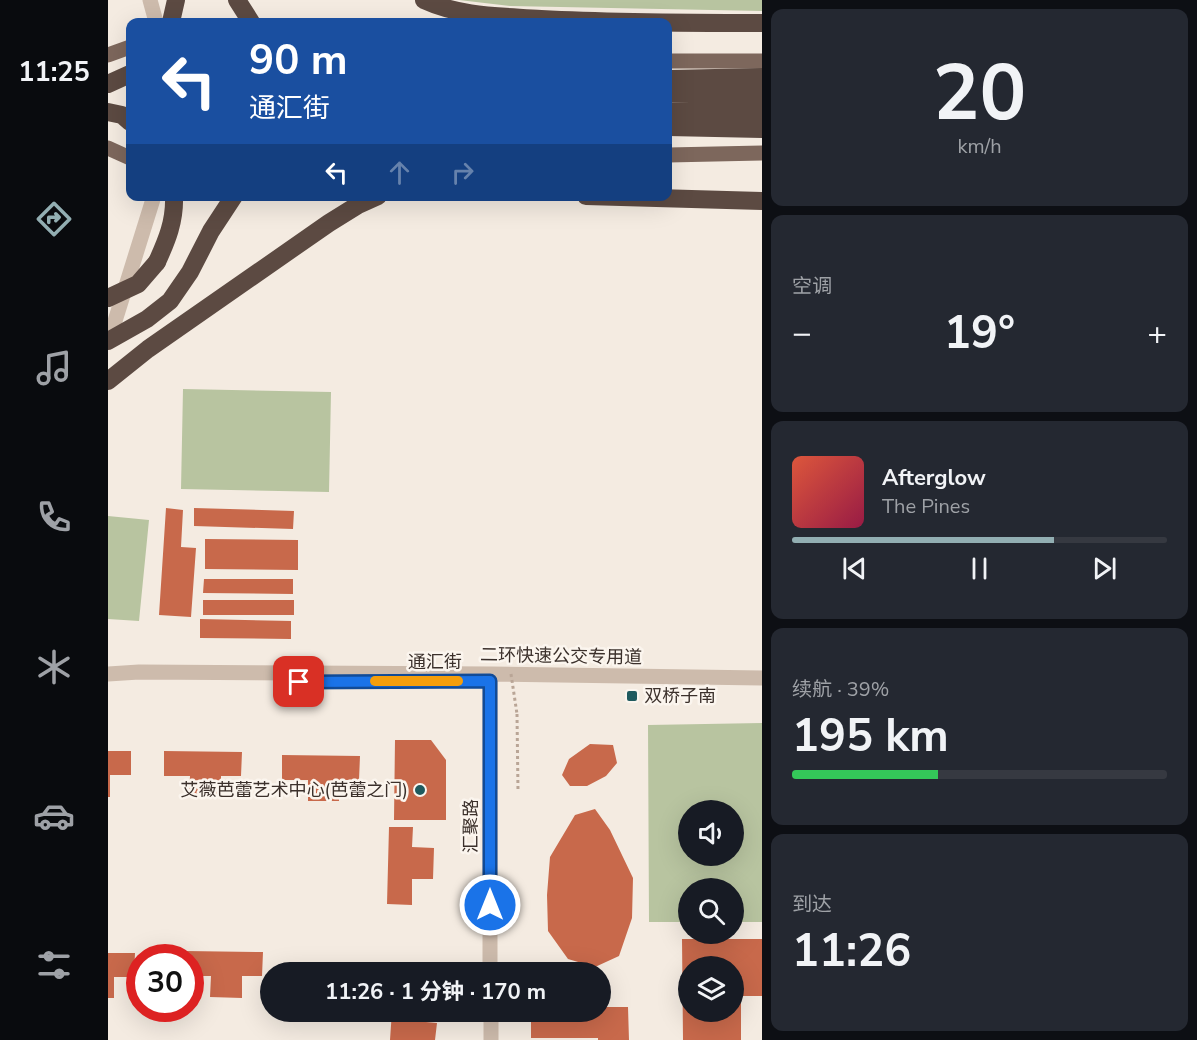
<!DOCTYPE html>
<html lang="zh">
<head>
<meta charset="utf-8">
<style>
	body { margin:0; font-family:"Nunito Sans","Noto Sans SC",sans-serif; background:#242831; color:#f1f3f6; height:100vh; display:flex; flex-direction:column; font-size:22px; white-space:nowrap }
	* { box-sizing:border-box; margin:0 }
	p { font-size:20px; color:#9ea1a6 }
	.icon { flex:none; width:33px; height:33px; fill:none; stroke:currentColor; stroke-width:2; stroke-linecap:round; stroke-linejoin:round }
	.map { position:relative; flex:1; overflow:hidden }
	.drawer { display:flex; flex-direction:column; gap:9px; padding:9px; background:#0d0f14; width:435px }
	.drawer>* { flex:none }
	.guide { position:absolute; left:18px; top:18px; width:546px; height:183px; border-radius:12px; box-shadow:0 6px 24px #0002; background:#1a4fa0; color:#fff; overflow:hidden }
	.controls { position:absolute; left:570px; top:800px; display:grid; gap:12px }
	.controls a { display:grid; place-items:center; width:66px; height:66px; border-radius:50%; background:#171b24; box-shadow:0 6px 24px #0002; font-size:30px }
	.speed { position:absolute; left:18px; top:944px; display:flex; gap:12px; font-size:30px; font-weight:700; text-align:center }
	.speed>* { display:grid; place-content:center; width:78px; height:78px; border-radius:50%; background:#171b24; box-shadow:0 6px 24px #0002; line-height:1 }
	.speed .limit { border:9px solid #d22; background:#fff; color:#111 }
	.pin { position:absolute; display:grid; place-items:center; width:51px; height:51px; color:#fff; margin:-26px; border-radius:12px; box-shadow:0 3px 9px #0006 }
	.me { position:absolute; width:66px; margin:-33px; rotate:0deg; stroke-linejoin:round; filter:drop-shadow(0 0 4px #0008) }
	.turn { display:flex; align-items:center; gap:21px; height:126px; padding:0 24px; font-size:27px }
	.turn .icon { width:78px; height:78px; stroke-width:2.5 }
	.turn b { display:block; font-size:42px; line-height:51px }
	.lanes { display:flex; align-items:center; height:57px; padding:0 24px; background:#0003; justify-content:center; gap:30px; direction:ltr }
	.lanes .off { opacity:.35 }
	.big { font-size:45px; font-weight:700; line-height:1.1 }
	.drawer .tile { flex:1; display:flex; flex-direction:column; justify-content:center; gap:9px; min-width:0; padding:0 21px; border-radius:12px; background:#242831 }
	.drawer .dial { align-items:center; gap:0 }
	.dial b { font-size:78px; line-height:1 }
	.song { display:flex; align-items:center; gap:18px }
	.cover { width:72px; height:72px; border-radius:9px; background:linear-gradient(135deg,hsl(10 70% 55%),hsl(340 70% 35%)) }
	.played { height:6px; border-radius:3px; background:linear-gradient(90deg,#92aeb2 70%,#363941 70%) }
	.keys { display:flex; justify-content:space-around; direction:ltr }
	.heat { display:flex; justify-content:space-between; align-items:center; font-size:33px; direction:ltr }
	.charge { height:9px; border-radius:4px; background:linear-gradient(90deg,#34c759 39%,#363941 0) }
	.trip { position:absolute; left:152px; top:962px; width:351px; height:60px; border-radius:30px; background:#171b24; box-shadow:0 6px 24px #0002; font-weight:700; line-height:60px; text-align:center }
	main { display:flex; flex:1; min-height:0 }
	.tab-bar { display:flex; flex-direction:column; width:108px; justify-content:space-around; align-items:center; background:#090b0e; color:#9ea1a6 }
	.tab-bar .icon { width:42px; height:42px }
	.tab-bar .current { color:#92aeb2 }
	.tab-bar b { font-size:27px; color:#f1f3f6 }
	.map>svg:first-child { display:block }
</style>
</head>
<body>
<main>
<nav class="tab-bar">
<b>11:25</b>
<svg class="icon current" aria-label="directions" viewBox="0 0 24 24"><path d="M12 3l9 9-9 9-9-9zM9 14v-3h6M13 9l2 2-2 2"/></svg>
<svg class="icon" aria-label="music" viewBox="0 0 24 24"><path d="M9 18V5l10-2v13"/><circle cx="6" cy="18" r="3"/><circle cx="16" cy="16" r="3"/></svg>
<svg class="icon" aria-label="phone" viewBox="0 0 24 24"><path d="M5 4h4l2 5-3 2q2 4 5 5l2-3 5 2v4C11 20 4 13 5 4z"/></svg>
<svg class="icon" aria-label="climate" viewBox="0 0 24 24"><path d="M12 3v18M4 7l16 10M4 17L20 7"/></svg>
<svg class="icon" aria-label="car" viewBox="0 0 24 24"><path d="M5 17H2v-5l4-1 3-4h7l3 4 3 1v5h-3M9 17h6M6 11h13"/><circle cx="7" cy="17" r="2"/><circle cx="17" cy="17" r="2"/></svg>
<svg class="icon" aria-label="filters" viewBox="0 0 24 24"><path d="M4 7h16M4 17h16"/><circle cx="9" cy="7" r="2"/><circle cx="15" cy="17" r="2"/></svg>
</nav>
<div class="map">
<svg width="654" height="1040" viewBox="0 0 654 1040">
	<rect width="100%" height="100%" fill="#f4ebe1"/>
	<path fill="#b8c4a0" fill-rule="evenodd" d="M351,0h303v11l-252,-5z
		M75,389l148,3 -2,100 -148,-3z
		M0,516l41,4 -10,101 -31,-2z
		M654,723v199h-28v-34h-46v34h-39l-1,-197zM580,810h46v45h-46z"/>
	<path fill="#c8694b" fill-rule="evenodd" d="M58,508l17,2 -2,37 15,1 -5,69 -32,-2z
		M86,508l100,3 -1,18 -99,-3z
		M97,539l93,1v30l-93,-1z
		M96,579h89v15l-90,-1z
		M95,600h91v15h-91z
		M92,619l91,2v18l-91,-1z
		M287,740h36l15,20v60h-52z
		M482,744l23,1 4,18 -11,13 -19,10h-17l-8,-11 7,-16z
		M0,751h23v24h-21v22h-2z
		M56,751l78,1 -1,24h-20v21h-32l1,-21h-26z
		M174,755l78,1 -1,24h-20v21h-31v-21h-26z
		M487,809l15,21 23,48 -1,40 -13,38 -24,11 -27,-8 -20,-28 -1,-36 3,-38 25,-42z
		M281,827h24l-1,20 22,1 -1,31h-21v26l-25,-1z
		M574,939h80v57h-21v44h-58zM580,966h46v45h-46z
		M77,951l78,1 -1,24h-20v22l-32,-1 1,-21h-21v-19h-5z
		M0,953h27l-1,24h-20v21h-6z
		M492,1007h28l1,33h-31v-2h-67v-27h69z
		M284,1011h24l-1,10 22,2 -2,17h-45z"/>
	<g fill="none" stroke-linecap="round" stroke-linejoin="round">
		<path stroke="#b9a596" stroke-width="3" stroke-dasharray="3 3" stroke-linecap="butt" d="M409,714l1,77"/>
		<path stroke="#cdbbac" stroke-width="15" d="M42,0l6,22
			M0,331l7,-10 39,-125
			M0,674l31,-2 353,2 270,4
			M382,681v291
			M383,1011v29"/>
		<path stroke="#7d675c" stroke-width="15" d="M0,55l22,-8
			M560,61h94
			M0,148l22,10
			M560,155l94,-2"/>
		<path stroke="#5c4a42" stroke-width="18" d="M129,0l14,22
			M316,0c37,17 77,16 117,19 74,4 147,4 221,4
			M63,22l5,-22
			M560,79l94,-2
			M0,84l22,-10
			M560,93l94,1
			M560,111l94,1
			M0,112l14,3 8,7
			M560,127l94,2
			M478,196l176,5
			M49,262c10,-22 18,-41 17,-66
			M0,341l39,-22 23,-18 20,-29 21,-41 23,-35
			M0,381l40,-32 181,-126 29,-18 20,-9"/>
		<path stroke="#b9a596" stroke-width="3" stroke-dasharray="3 3" stroke-linecap="butt" d="M403,674l6,40"/>
		<path stroke="#5c4a42" stroke-width="18" d="M0,298l30,-14 19,-22"/>
	</g>
	<g fill="none" stroke-linecap="round" stroke-linejoin="round">
		<g stroke="#114b97" stroke-width="15">
			<path id="route" d="M191,682l191,-1v224"/>
		</g>
		<use href="#route" stroke="#1a73e8" stroke-width="10"/>
		<path stroke="#f59e0b" stroke-width="10" d="M267,681h83"/>
	</g>
	<g fill="#1f5a5e" stroke="#fbf5ee" stroke-width="2">
		<rect x="518" y="690" width="12" height="12" rx="3"/>
		<circle cx="312" cy="790" r="6"/>
	</g>
	<g text-anchor="middle" dominant-baseline="central" stroke-width="5" stroke-linejoin="round" paint-order="stroke">
		<g font-size="18" fill="#3b302b" stroke="#fbf5ee">
			<text transform="translate(453 656) rotate(1)">二环快速公交专用道</text>
			<text x="327" y="662">通汇街</text>
			<text transform="translate(363 826) rotate(-90)">汇聚路</text>
		</g>
		<g font-size="18" fill="#3b302b" stroke="#fbf5ee" text-anchor="start">
			<text x="536" y="696">双桥子南</text>
			<text x="300" y="790" text-anchor="end">艾薇芭蕾艺术中心(芭蕾之门)</text>
		</g>
	</g>
</svg>
<div class="controls">
<a><svg class="icon" aria-label="sound" viewBox="0 0 24 24"><path d="M4 9h4l5-4v14l-5-4H4zM17 9q2 3 0 6"/></svg></a>
<a><svg class="icon" aria-label="search" viewBox="0 0 24 24"><circle cx="10" cy="10" r="6"/><path d="M15 15l6 6"/></svg></a>
<a><svg class="icon" aria-label="layers" viewBox="0 0 24 24"><path d="M12 4l9 5-9 5-9-5zM3 14l9 5 9-5"/></svg></a>
</div>
<div class="speed"><div class="limit">30</div></div>
<div class="pin" style="left:191px;top:682px;background:#d93025"><svg class="icon" aria-label="arrive" viewBox="0 0 24 24"><path d="M6 21V4h12l-3 4 3 4H6"/></svg></div>
<svg class="me" style="left:382px;top:905px" viewBox="-20 -20 40 40"><circle r="17" fill="#1a73e8" stroke="#fff" stroke-width="3"/><path d="M0-11L8 9 0 5-8 9z" fill="#fff"/></svg>
<div class="trip">11:26 · 1 分钟 · 170 m</div>
<div class="guide">
<div class="turn"><svg class="icon" aria-label="left" viewBox="0 0 24 24"><path d="M17 20v-9H6M10 6l-5 5 5 5"/></svg><div><b>90 m</b>通汇街</div></div>
<div class="lanes"><svg class="icon" aria-label="left" viewBox="0 0 24 24"><path d="M17 20v-9H6M10 6l-5 5 5 5"/></svg><svg class="icon off" aria-label="ahead" viewBox="0 0 24 24"><path d="M12 20V5M6 11l6-6 6 6"/></svg><svg class="icon off" aria-label="right" viewBox="0 0 24 24"><path d="M7 20v-9h11M14 6l5 5-5 5"/></svg></div>
</div>
</div>
<section class="drawer">
<div class="tile dial"><b>20</b><p>km/h</p></div>
<div class="tile"><p>空调</p>
<div class="heat"><a>−</a><b class="big">19°</b><a>+</a></div>
</div>
<div class="tile">
<div class="song"><i class="cover"></i><div><b>Afterglow</b><p>The Pines</p></div></div>
<div class="played"></div>
<div class="keys"><svg class="icon" aria-label="previous" viewBox="0 0 24 24"><path d="M18 5L8 12l10 7zM5 5v14"/></svg><svg class="icon" aria-label="pause" viewBox="0 0 24 24"><path d="M8 5v14M16 5v14"/></svg><svg class="icon" aria-label="next" viewBox="0 0 24 24"><path d="M6 5l10 7-10 7zM19 5v14"/></svg></div>
</div>
<div class="tile"><p>续航 · 39%</p><b class="big">195 km</b><div class="charge"></div></div>
<div class="tile"><p>到达</p><b class="big">11:26</b></div>
</section>
</main>
</body>
</html>
